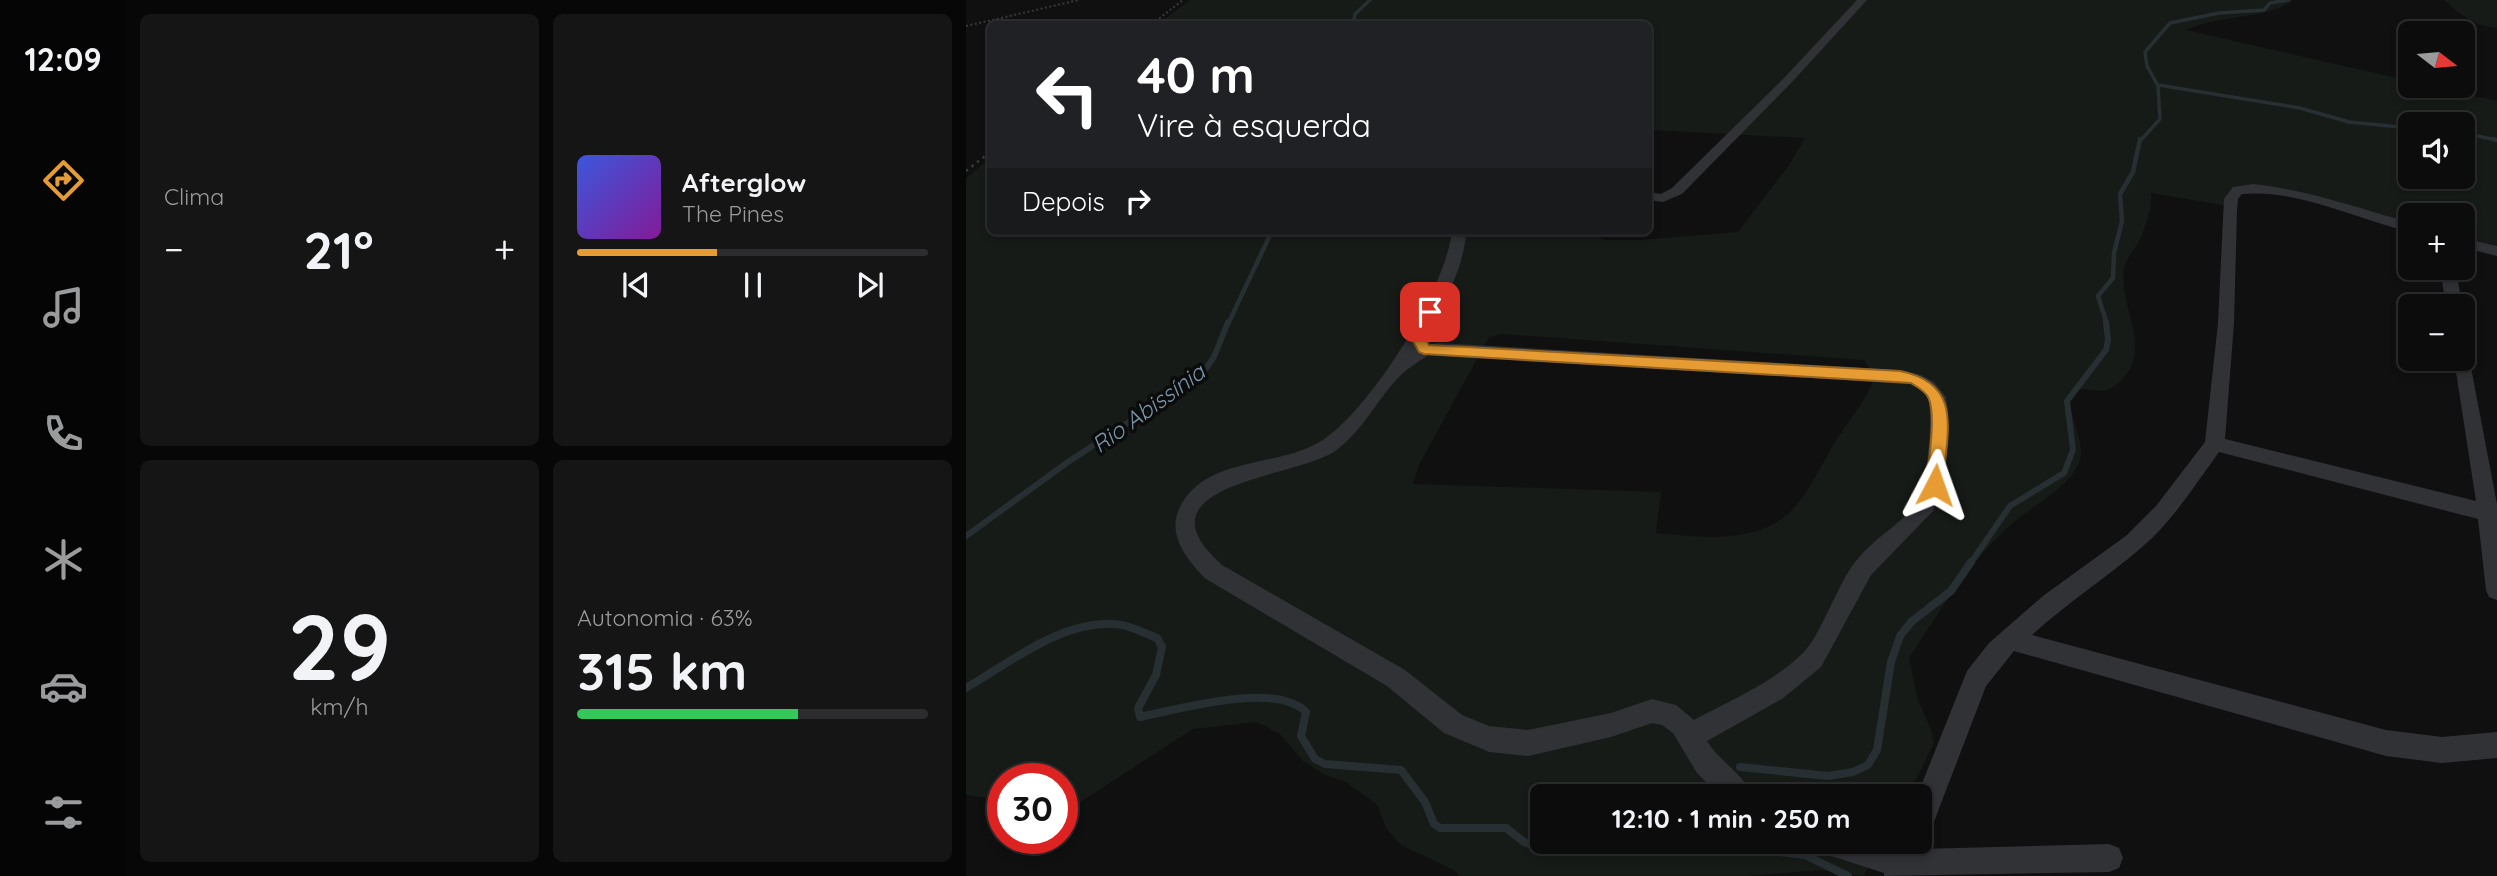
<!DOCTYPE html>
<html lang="pt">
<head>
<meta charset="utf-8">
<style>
	body { margin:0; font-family:Quicksand,sans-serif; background:#151516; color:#f1f3f6; height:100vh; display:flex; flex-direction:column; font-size:26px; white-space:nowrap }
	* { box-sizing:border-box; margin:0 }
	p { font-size:23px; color:#9a9b9d }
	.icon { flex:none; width:38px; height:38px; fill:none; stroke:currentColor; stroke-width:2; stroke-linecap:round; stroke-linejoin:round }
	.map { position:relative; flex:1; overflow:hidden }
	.drawer { display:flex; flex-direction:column; gap:14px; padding:14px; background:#070707; width:840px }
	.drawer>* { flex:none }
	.top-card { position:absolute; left:21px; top:21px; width:665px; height:214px; border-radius:10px; box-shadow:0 4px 10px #0003,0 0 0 2px #2c2c2e; background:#202124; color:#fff; overflow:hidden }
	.needle { width:46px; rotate:106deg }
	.tools { position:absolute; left:1432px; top:21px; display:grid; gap:14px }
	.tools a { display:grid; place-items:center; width:77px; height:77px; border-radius:10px; background:#0c0c0d; box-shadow:0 4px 10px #0003,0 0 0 2px #2c2c2e; font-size:35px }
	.speed { position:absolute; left:21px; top:763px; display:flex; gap:14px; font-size:35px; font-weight:700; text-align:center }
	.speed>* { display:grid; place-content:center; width:91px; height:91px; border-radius:50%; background:#0c0c0d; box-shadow:0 4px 10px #0003,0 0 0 2px #2c2c2e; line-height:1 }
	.speed .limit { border:10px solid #d22; background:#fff; color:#111 }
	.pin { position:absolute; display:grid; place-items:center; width:60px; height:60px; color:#fff; margin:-30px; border-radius:14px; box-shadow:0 4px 10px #0006 }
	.me { position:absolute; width:77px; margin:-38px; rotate:4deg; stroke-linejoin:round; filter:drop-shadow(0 0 5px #0008) }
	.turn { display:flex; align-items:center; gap:24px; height:147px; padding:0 35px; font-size:32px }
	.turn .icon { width:91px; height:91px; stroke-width:2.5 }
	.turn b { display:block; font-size:49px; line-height:60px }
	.then { display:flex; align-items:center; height:66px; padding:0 35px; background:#0003; gap:14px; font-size:26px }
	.big { font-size:52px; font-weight:700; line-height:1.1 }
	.drawer .card { flex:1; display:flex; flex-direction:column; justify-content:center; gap:10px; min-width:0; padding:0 24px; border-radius:10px; background:#151516 }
	.drawer .dial { align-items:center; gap:0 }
	.dial b { font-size:91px; line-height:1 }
	.song { display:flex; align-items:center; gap:21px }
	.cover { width:84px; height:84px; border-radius:10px; background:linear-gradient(135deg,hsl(230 70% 55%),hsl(290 70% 35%)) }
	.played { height:7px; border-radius:4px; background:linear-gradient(90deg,#e69c32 40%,#2c2c2e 40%) }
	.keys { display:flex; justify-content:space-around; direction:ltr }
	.heat { display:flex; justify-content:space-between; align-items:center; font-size:38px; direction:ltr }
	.charge { height:10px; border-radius:5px; background:linear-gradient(90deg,#34c759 63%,#2c2c2e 0) }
	.drawer .tiles { flex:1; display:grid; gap:14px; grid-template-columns:repeat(2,1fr) }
	.trip { position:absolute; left:564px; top:784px; width:402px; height:70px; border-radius:10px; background:#0c0c0d; box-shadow:0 4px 10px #0003,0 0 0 2px #2c2c2e; font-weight:700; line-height:70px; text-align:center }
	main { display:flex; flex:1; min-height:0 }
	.tabs { display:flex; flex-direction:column; width:126px; justify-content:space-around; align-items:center; background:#050505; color:#9a9b9d }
	.tabs .icon { width:49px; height:49px }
	.tabs .active { color:#e69c32 }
	.tabs b { font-size:32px; color:#f1f3f6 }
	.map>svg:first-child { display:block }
</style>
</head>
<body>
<main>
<nav class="tabs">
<b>12:09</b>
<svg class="icon active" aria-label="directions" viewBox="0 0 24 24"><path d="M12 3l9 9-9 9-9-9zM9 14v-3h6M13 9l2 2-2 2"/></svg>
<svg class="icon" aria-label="music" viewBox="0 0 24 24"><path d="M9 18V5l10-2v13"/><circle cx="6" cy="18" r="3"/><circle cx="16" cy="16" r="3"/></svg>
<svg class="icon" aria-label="phone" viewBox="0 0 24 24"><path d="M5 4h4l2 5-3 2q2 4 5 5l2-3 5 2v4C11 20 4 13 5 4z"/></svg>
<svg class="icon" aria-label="climate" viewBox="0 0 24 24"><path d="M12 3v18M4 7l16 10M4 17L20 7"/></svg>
<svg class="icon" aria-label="car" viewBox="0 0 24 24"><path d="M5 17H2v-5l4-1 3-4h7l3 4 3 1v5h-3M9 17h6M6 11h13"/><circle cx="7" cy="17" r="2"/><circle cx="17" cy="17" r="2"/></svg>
<svg class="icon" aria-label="filters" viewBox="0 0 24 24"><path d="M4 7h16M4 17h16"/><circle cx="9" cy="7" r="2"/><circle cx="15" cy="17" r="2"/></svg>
</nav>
<section class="drawer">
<div class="tiles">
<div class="card"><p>Clima</p>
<div class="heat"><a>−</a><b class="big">21°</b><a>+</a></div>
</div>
<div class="card">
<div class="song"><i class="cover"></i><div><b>Afterglow</b><p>The Pines</p></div></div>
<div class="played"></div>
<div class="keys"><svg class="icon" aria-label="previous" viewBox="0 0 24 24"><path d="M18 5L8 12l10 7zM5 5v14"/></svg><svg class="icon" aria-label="pause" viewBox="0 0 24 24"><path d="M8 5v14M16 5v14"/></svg><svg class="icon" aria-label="next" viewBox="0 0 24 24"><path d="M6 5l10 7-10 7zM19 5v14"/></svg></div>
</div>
<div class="card dial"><b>29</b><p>km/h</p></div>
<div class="card"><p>Autonomia · 63%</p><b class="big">315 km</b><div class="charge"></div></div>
</div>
</section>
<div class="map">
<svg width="1531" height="876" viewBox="0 0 1531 876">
	<rect width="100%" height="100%" fill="#101011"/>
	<path fill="#161b17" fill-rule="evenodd" d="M224,0h1103c-18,18 -78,15 -107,30l224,51v5h19l68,15v148l-35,-9v-25h-52v11l-139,-38 -27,-2 -15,20 -78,-13c2,15 -7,39 -14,52 -5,8 -11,13 -13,24 -6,41 34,82 -9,117 -13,11 -31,-3 -46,7 0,20 14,48 12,62 -3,28 -48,50 -67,67 -43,37 -74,89 -105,136l8,39 15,35 2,11 -26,53h-366v46h342l-21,34 -42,-6 -73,6h-288l-6,-6 -53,-25 -15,-17 -9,-23 -31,-23 -21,-7 -22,-14 -24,-28 -22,-11 -64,7 -131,85v-35h-59v21l-37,-5v-617l24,-20v73h600l14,9h38l96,-8 51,-67 16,-27 -156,-8 -1,-106h-490zM1444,124h52v53h-52zM536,334l362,26 11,16c-9,26 -27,44 -41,68 -14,23 -25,49 -44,68 -35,33 -90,25 -134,21l5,-41 -248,-8 6,-19 70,-128z
		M1478,0h53v28c-24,-2 -36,-13 -53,-28z"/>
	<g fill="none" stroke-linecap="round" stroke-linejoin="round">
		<path stroke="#272f33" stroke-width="3.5" d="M387,24l2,-10 15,-14
			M1192,85l142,23 49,14 61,6
			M1496,133l35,7
			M1174,141l20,-22 -2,-33 -11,-20 -2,-14 25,-29 49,-10 45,-3 6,-7 18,-3"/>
		<path stroke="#272f33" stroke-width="4.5" d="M1527,139l4,1
			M262,324l44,-93
			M1141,324l-9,-28 15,-18 1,-25 8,-32 -2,-27 13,-22 7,-33"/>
		<path stroke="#272f33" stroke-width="6" d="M0,536l102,-74 134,-88 12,-17 14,-35
			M1004,564l40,-58 54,-33 9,-23 -6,-49 39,-51 2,-10 -2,-18"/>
		<path stroke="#272f33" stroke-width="8" d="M0,688c45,-26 94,-67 149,-64 15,1 29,9 42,14l5,9 -6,28 -18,33 2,9c40,-8 135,-36 166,-5l-5,24 14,23 10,5 76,6 24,32 9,22 6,4h66l18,14 20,8 17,-8
			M774,767l88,9 25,-4 15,-7 9,-15 14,-88 9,-26 11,-14 40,-31 20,-29
			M671,796l25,-3 50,1 7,-4
			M774,842l17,7 48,6 43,21"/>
		<path stroke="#37393c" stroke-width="2" stroke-dasharray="2 2.5" stroke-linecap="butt" d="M186,24l31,-24
			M0,26l113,-26"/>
		<path stroke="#37393c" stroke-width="2.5" stroke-dasharray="2.5 4.5" stroke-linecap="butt" d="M0,171l24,-19"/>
		<path fill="#313236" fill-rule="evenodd" d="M891,0h10l-75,82 -110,112 -19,8 -15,-2v-8l13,2 11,-6 112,-110z
			M1287,184c54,6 105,24 157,39v9c-54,-13 -111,-43 -168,-38l-4,5 -1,12 -3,112 -9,116 251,62 -22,-142h8v-9l6,2 29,152v96l-8,-3 -3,-7 -8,-71 -259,-67c-24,33 -47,70 -78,96 -35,30 -74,55 -109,87l354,95 56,7 55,-5v26l-55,5 -56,-7 -372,-105 -28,35 -56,146 -9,3 3,7 -3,7 188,-5 10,4 4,10 -4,10 -10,4 -225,4v-3l-65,-21 -4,-10h59l20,6 2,-6h24v-46h-3l50,-125 22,-28 54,-47 84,-61 29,-29 49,-64 13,-119 6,-124 9,-12z
			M486,231h14c-2,42 -26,78 -47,114l20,-2 461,27 21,5 13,7 12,15 2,14 -3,74 -12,26 -62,64 -50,92 -39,32 -75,42c12,20 37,33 45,55h-32l-23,-23 -24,-40 -11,-8 -10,-2 -41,14 -83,19 -39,-4 -9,-4 -36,-15 -57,-47 -181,-107c-18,-18 -39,-43 -27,-70 26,-56 104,-39 148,-72 47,-34 119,-149 125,-206zM462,355l482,29c6,4 13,6 17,13 8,15 -1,95 -12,109 -17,20 -42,33 -59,55 -19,23 -34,73 -53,92 -31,30 -72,47 -109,67l-18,-15 -24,-6 -41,14 -83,17 -39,-4 -27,-11 -57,-45 -183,-105c-92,-82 76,-87 113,-114 28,-20 41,-50 63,-73 8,-9 21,-16 30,-23z
			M1496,238l35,8v10l-35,-9z
			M1474,268h16l6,38h-16z"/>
	</g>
	<path fill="#e69c32" stroke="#966520" stroke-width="2" d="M464,308l7,4 -14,22 6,11 471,26c65,13 46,62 43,114l-2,4h-12l-3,-4c2,-20 11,-72 2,-88 -4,-7 -11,-10 -17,-14l-487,-29 -5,-2 -10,-18 16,-25z"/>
	<g text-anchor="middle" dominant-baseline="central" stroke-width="7" stroke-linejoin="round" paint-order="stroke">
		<g font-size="23" font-style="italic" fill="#7997ab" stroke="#0b0b0c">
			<text transform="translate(182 408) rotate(-36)">Rio Abissínia</text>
		</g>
	</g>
</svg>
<div class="tools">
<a><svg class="needle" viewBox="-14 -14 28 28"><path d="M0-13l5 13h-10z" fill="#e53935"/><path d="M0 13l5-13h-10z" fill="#9a9b9d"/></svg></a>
<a><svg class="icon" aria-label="sound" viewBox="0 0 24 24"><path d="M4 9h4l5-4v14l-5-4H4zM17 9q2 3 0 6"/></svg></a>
<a>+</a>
<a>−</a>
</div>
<div class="speed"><div class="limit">30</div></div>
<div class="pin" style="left:464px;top:312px;background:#d93025"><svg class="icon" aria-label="arrive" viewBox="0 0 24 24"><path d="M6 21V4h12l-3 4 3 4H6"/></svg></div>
<svg class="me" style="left:969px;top:485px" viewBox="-20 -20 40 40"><path d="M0-17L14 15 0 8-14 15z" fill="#e69c32" stroke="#fff" stroke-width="4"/></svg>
<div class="trip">12:10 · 1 min · 250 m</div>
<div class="top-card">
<div class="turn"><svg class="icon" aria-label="left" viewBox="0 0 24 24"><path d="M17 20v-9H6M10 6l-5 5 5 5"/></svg><div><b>40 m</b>Vire à esquerda</div></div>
<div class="then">Depois<svg class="icon" aria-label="right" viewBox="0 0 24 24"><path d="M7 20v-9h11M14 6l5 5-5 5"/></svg></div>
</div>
</div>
</main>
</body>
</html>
